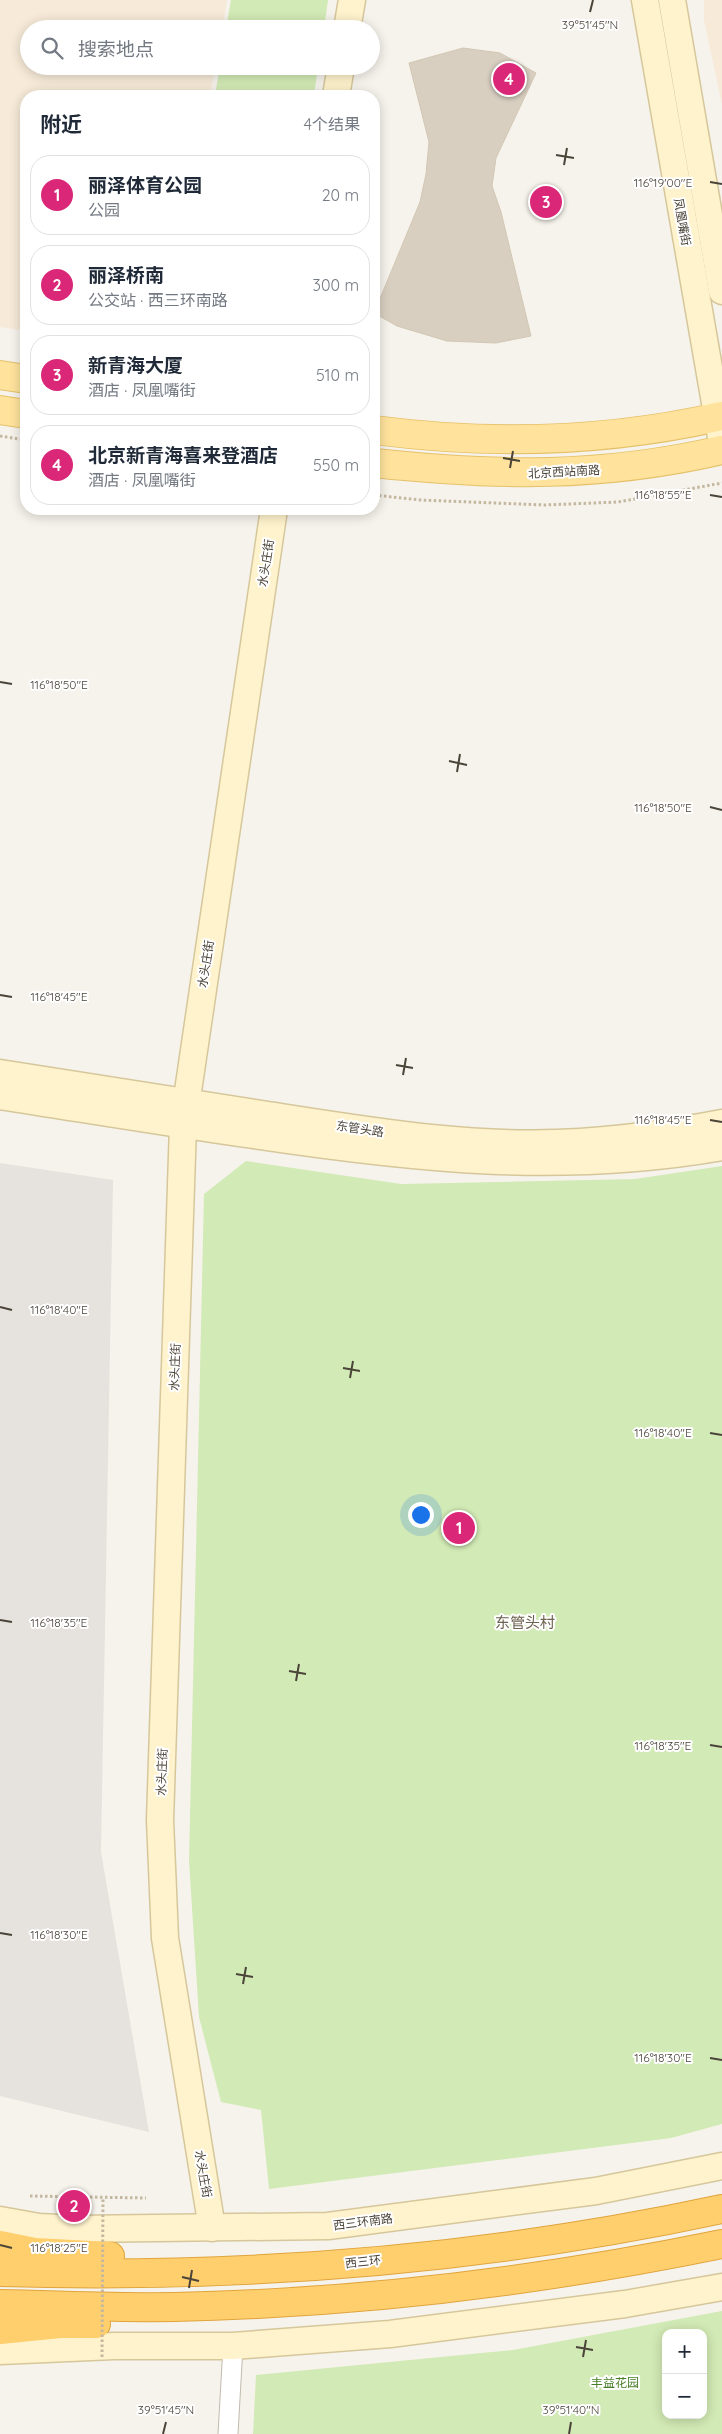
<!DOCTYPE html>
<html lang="zh">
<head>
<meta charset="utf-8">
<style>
  :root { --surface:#fff; --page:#f6f6f7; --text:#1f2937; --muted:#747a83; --line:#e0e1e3; --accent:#db2777 }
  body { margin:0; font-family:Quicksand,"Noto Sans SC",sans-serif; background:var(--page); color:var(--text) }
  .controls { position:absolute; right:15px; bottom:15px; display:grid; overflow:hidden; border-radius:10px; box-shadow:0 2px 12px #0003 }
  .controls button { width:45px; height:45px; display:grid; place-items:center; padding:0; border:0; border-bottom:1px solid var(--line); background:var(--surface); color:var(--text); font:25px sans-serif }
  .you { position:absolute; left:420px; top:1514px; width:18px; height:18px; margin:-12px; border:4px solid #fff; border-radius:50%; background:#1a73e8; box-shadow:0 0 0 8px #1a73e833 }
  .badge { display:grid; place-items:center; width:32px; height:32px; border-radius:50%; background:var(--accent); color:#fff; font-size:16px; font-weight:700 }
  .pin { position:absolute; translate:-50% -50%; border:2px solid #fff; box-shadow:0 1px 5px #0006 }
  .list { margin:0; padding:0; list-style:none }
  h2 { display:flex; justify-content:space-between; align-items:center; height:65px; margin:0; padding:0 20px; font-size:21px }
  h2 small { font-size:16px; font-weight:400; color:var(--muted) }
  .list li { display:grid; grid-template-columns:32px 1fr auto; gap:15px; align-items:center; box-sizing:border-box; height:80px; margin:0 10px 10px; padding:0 10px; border:1px solid var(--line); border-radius:20px }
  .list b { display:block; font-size:19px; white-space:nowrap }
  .list p { margin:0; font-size:16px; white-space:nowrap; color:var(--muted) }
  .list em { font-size:16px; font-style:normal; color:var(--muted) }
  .icon { flex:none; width:28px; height:28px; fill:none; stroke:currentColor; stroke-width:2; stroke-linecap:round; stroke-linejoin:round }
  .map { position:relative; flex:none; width:722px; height:2434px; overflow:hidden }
  .search { position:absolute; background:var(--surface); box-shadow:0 2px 12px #0003; left:20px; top:20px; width:360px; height:55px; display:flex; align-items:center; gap:12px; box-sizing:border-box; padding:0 18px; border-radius:28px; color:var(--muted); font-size:19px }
  .panel { position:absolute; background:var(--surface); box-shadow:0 2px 12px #0003; left:20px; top:90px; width:360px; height:425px; border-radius:20px }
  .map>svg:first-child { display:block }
  .commercial { fill:#f7ead8 }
  .industrial { fill:#e6e2dd }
  .green { fill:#d2eab5; fill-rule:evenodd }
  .building { fill:#d8cfc1; stroke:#d3c7b4 }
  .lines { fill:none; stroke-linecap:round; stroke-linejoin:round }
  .street-casing { stroke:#c2bbae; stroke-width:21 }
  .secondary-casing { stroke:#d6c79b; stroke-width:29 }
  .primary-casing { stroke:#e6c16a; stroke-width:30 }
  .highway-casing { stroke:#e0a43c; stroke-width:30 }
  .path { stroke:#c4b79f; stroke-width:3; stroke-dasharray:2.5 2.5; stroke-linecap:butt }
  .street { stroke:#fff; stroke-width:19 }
  .secondary { stroke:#fff3cd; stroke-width:26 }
  .primary { stroke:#ffe39c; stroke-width:28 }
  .highway { stroke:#ffcf6e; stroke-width:28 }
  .path-bridge { stroke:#c4b79f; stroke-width:3; stroke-dasharray:2.5 2.5; stroke-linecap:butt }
  .ticks { fill:none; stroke:#4b4439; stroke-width:2 }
  .labels { text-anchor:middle; stroke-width:4; stroke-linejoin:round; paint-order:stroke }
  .street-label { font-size:12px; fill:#4b4439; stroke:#fff }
  .park-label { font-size:12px; fill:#4a7f2a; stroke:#fff }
  .quarter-label { font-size:15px; fill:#6e6250; stroke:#fff }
  .ticks-label { font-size:12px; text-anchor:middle; fill:#4b4439; stroke:#fff; stroke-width:4; stroke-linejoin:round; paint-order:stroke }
</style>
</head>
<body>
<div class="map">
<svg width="722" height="2434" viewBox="0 0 722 2434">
  <rect width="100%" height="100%" fill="#f6f3ec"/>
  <g class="commercial">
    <path d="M0,0H227L222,29H29V66H215L210,96H26V331L0,327Z"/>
    <path d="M704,0H722V105L704,20Z"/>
  </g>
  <path class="industrial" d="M0,1163L113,1180L101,1852L149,2132L0,2096Z"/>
  <g class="green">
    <path d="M231,0H328L324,29H226Z"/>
    <path d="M220,66H318L314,96H215Z"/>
    <path d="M246,1161L401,1184L635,1179L722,1166V2124L671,2138L269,2189L261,2110L221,2102L199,2017L189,1861L204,1194Z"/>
    <path d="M722,2311V2434H253L256,2375L513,2350ZM666,2333H703V2415H666Z"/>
  </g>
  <path class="building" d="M463,48L500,53L536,73L496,158L492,186L501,212L531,336L496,343L447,341L397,326L374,313L420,202L426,174L429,142L409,63Z"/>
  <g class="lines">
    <defs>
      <path id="street" d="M228,2434L233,2346"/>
      <g id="secondary">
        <path d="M645,0L722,443"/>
        <path d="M672,0L722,291"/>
        <path d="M347,29L352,0"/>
        <path d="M336,96L341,66"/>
        <path d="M0,1073C90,1087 179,1101 268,1115C371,1131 475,1149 580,1142C627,1139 675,1132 722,1123"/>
        <path d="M0,1096C84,1109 169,1123 253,1135C414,1159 560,1175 722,1147"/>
        <path d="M0,2220L39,2227L76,2229L328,2226L596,2191L722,2166"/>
        <path d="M212,2228L165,1938L160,1820L183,1125L274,509"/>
        <path d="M0,2351L114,2346H233L390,2334L625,2304L722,2287"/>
      </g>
      <g id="primary">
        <path d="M0,375L26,379"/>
        <path d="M0,410L26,414"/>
        <path d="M374,430C489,445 609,442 722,416"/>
        <path d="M374,463C497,476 601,478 722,450"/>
      </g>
      <g id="highway">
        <path d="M0,2245L35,2252L110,2256"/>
        <path d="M0,2272C242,2279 485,2260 722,2209"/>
        <path d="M0,2304C58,2305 116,2308 174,2307C358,2303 542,2281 722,2244"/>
        <path d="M0,2330L60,2324H96"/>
      </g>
    </defs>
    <use href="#street" class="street-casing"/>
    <use href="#secondary" class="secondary-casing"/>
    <use href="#primary" class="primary-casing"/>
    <use href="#highway" class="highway-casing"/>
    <g class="path">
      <path d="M0,436L26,440"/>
      <path d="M374,495L420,500L545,505L618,502L722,483"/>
      <path d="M30,2196L146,2198"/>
    </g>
    <use href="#street" class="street"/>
    <use href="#secondary" class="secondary"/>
    <use href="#primary" class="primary"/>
    <use href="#highway" class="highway"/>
    <path class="path-bridge" d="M102,2357L103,2197"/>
  </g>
  <path class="ticks" d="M590,12L593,0M556,155L574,158M564,165L567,148M710,182L722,184M503,458L520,461M510,468L513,451M710,495L722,497M0,682L12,684M449,761L467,765M457,772L460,754M710,807L722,810M0,995L12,997M396,1065L413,1068M403,1075L406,1058M710,1120L722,1122M0,1307L12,1310M343,1368L360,1371M350,1378L353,1361M710,1433L722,1435M0,1620L12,1622M289,1671L306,1674M296,1681L299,1664M710,1745L722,1747M0,1933L12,1935M236,1974L253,1977M243,1984L246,1967M710,2058L722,2060M0,2245L12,2248M182,2277L199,2281M189,2288L192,2270M576,2347L593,2350M583,2357L586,2340M163,2434L166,2422M569,2434L571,2422"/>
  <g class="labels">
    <g class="street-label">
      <text transform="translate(682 222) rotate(80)" y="4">凤凰嘴街</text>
      <text transform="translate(564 472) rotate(-3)" y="4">北京西站南路</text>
      <text transform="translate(266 563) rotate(-81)" y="4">水头庄街</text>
      <text transform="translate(206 964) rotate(-81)" y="4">水头庄街</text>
      <text transform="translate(360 1129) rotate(8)" y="4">东管头路</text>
      <text transform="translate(175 1367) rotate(-88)" y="4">水头庄街</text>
      <text transform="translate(162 1772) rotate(-88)" y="4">水头庄街</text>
      <text transform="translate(203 2174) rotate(80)" y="4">水头庄街</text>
      <text transform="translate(363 2222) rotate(-7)" y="4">西三环南路</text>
      <text transform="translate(363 2262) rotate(-6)" y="4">西三环</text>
    </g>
    <g class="park-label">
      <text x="615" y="2387">丰益花园</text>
    </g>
    <g class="quarter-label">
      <text x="525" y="1628">东管头村</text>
    </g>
  </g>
  <g class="ticks-label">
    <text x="590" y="29">39°51'45"N</text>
    <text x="663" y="187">116°19'00"E</text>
    <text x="663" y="499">116°18'55"E</text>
    <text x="59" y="689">116°18'50"E</text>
    <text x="663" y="812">116°18'50"E</text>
    <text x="59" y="1001">116°18'45"E</text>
    <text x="663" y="1124">116°18'45"E</text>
    <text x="59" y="1314">116°18'40"E</text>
    <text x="663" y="1437">116°18'40"E</text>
    <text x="59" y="1627">116°18'35"E</text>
    <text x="663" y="1750">116°18'35"E</text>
    <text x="59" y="1939">116°18'30"E</text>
    <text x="663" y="2062">116°18'30"E</text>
    <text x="59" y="2252">116°18'25"E</text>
    <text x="166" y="2414">39°51'45"N</text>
    <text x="571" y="2414">39°51'40"N</text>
  </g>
</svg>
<div class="controls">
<button>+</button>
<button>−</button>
</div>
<div class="you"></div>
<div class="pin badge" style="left:459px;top:1528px">1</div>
<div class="pin badge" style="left:74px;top:2206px">2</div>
<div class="pin badge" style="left:546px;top:202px">3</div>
<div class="pin badge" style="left:509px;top:79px">4</div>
<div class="search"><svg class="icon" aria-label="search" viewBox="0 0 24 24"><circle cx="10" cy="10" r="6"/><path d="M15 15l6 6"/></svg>搜索地点</div>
<section class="panel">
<h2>附近<small>4个结果</small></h2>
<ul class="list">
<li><span class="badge">1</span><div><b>丽泽体育公园</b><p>公园</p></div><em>20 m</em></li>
<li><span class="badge">2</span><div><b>丽泽桥南</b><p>公交站 · 西三环南路</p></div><em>300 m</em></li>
<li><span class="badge">3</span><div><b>新青海大厦</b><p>酒店 · 凤凰嘴街</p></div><em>510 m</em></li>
<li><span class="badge">4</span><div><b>北京新青海喜来登酒店</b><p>酒店 · 凤凰嘴街</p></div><em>550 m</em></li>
</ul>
</section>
</div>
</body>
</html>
